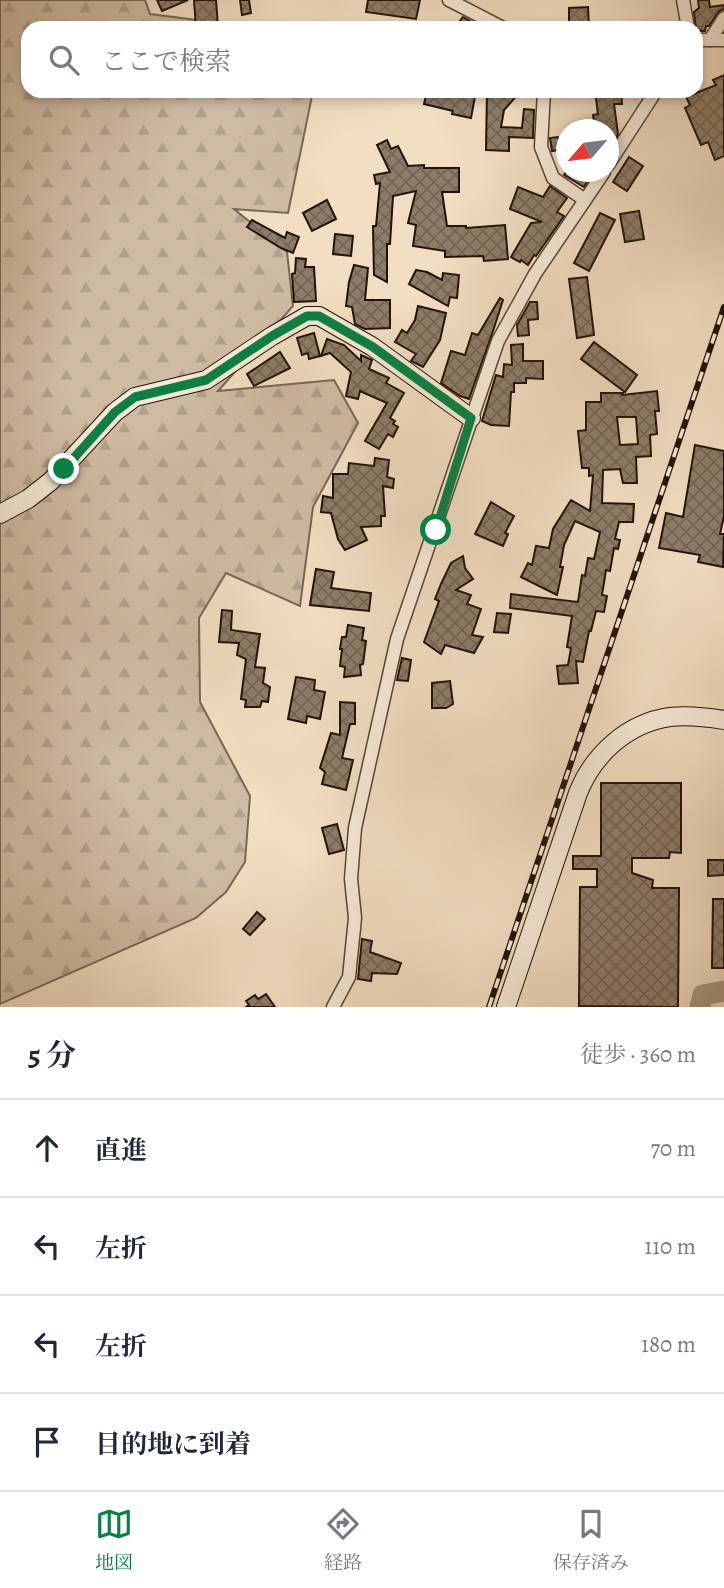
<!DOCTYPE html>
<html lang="ja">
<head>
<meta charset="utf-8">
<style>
  :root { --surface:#fff; --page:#f2f2f3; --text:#1f2937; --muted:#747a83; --line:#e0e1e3; --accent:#0b8043 }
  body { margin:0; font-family:Alegreya,"Noto Serif JP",serif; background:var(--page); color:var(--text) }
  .compass { position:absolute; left:556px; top:119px; width:63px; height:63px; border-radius:50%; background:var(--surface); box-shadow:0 4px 10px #0003; rotate:242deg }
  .stop { position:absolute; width:21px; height:21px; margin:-16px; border:5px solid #0b8043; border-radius:50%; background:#fff }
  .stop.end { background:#0b8043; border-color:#fff; box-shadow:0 2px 7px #0008 }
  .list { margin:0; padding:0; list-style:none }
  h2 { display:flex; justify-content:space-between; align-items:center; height:91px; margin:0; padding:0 28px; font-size:30px }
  h2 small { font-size:23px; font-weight:400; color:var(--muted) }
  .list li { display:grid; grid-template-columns:46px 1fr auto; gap:21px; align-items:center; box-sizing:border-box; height:98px; padding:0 28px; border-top:2px solid var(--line) }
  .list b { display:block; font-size:26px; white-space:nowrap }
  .list em { font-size:23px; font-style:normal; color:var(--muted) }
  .icon { flex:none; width:38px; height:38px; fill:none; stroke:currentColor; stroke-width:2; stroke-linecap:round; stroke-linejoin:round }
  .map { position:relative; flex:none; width:724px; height:1007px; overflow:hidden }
  .search { position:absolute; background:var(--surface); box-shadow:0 4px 10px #0003; left:21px; right:21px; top:21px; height:77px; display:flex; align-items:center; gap:18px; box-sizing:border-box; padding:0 24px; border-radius:21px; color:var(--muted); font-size:26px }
  .sheet { height:483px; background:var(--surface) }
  nav { display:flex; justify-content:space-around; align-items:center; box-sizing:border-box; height:98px; border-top:2px solid var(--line); background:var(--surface); font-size:19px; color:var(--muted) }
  nav a { display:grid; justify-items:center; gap:4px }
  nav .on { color:var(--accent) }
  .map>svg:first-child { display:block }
  .forest { fill:url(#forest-firs); stroke:#786656; stroke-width:2 }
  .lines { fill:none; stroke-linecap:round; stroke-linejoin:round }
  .river { stroke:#ab9983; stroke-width:21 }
  .building { fill:url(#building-cross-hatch); stroke:#221208; stroke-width:2; fill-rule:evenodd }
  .street-casing { stroke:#564537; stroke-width:15 }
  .secondary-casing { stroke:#221208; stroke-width:20 }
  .street { stroke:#f7ead8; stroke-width:12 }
  .secondary { stroke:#f7ead8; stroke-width:18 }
  .rail-casing { stroke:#221208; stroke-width:6 }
  .rail { stroke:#f7ead8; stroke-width:3.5; stroke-dasharray:10; stroke-linecap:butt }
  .route { stroke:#0b8043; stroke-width:9 }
</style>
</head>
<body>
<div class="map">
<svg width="724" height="1007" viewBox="0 0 724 1007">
  <defs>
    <pattern id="forest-firs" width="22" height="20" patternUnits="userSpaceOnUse" patternTransform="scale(1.75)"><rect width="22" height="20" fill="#cfbba3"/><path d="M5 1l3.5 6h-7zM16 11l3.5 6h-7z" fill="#b1a08b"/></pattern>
    <pattern id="building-cross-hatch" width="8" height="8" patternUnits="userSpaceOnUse" patternTransform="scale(1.75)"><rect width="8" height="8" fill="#8e7c69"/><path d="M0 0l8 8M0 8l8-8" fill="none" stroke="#746454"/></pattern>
  </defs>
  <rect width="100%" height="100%" fill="#f2dec3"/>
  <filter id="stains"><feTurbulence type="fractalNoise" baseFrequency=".00286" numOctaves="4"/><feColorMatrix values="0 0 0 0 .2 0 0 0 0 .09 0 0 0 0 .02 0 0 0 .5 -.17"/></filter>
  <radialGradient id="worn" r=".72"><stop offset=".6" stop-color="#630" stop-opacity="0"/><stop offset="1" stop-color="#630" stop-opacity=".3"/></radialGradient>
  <path class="forest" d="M0,0H145L150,14L260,28H28V91H313L288,213L234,209L287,252L293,306L218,391L334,380L358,423L313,507L300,606L226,573L199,618L200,702L250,796L245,862L226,892L196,918L0,1004Z"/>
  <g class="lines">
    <path class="river" d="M700,1007L703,995L724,991"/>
  </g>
  <g class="building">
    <path d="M157,0H188L162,11Z"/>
    <path d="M194,0H216L218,27L196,28Z"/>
    <path d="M240,0H249L251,13L242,15Z"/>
    <path d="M368,0H420L416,19L366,12Z"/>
    <path d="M698,0H709L710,7L724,5V9L719,11L709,26H706L705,31H696L694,12L699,8Z"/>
    <path d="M588,7L589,27H569V8Z"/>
    <path d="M463,17L470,21L478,28H454Z"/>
    <path d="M724,75V156L715,160L708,142L701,145L685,108L690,105L686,97L716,85L713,80Z"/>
    <path d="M427,91H476L471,118L452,114L453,111L424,104Z"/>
    <path d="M487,91H521L504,110L501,127L522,128L524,109L534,110L533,138L509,137V151L486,150Z"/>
    <path d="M595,91H621L622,104H614L618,134L615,139L608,140V130H595L593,115L598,114Z"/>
    <path d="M558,137L559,141L565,140L566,149L552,151L550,138Z"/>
    <path d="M387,140L391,149L398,146L408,166L424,165V168H459V192H442L447,226H466V228L505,225L508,259L484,261L483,256L445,257V251L413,246L416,225L408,223L416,191L393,196L390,244H387V282L374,275L373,226H376L380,183L376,184L374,175L390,172L377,145Z"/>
    <path d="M629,157L643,166L627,191L613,182Z"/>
    <path d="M566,172H584L591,176L584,187L564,175Z"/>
    <path d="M550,186L567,198L557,212L564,216L536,256L534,255L528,265L521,260L520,262L511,257L531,223L542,222L510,209L518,187L543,197Z"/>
    <path d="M327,200L336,219L312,231L303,213Z"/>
    <path d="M639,211L644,239L625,242L620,214Z"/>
    <path d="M600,213L615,220L589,271L574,263Z"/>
    <path d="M252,220L285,238L287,232L299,237L293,253L281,248L247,227Z"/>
    <path d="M335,234L353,236L351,256L333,254Z"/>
    <path d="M296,258L306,259L305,267H314L316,301L294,302L292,274L295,273Z"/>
    <path d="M354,265L368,268L365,300H390V328L365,329L355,324L352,307L346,306L349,282Z"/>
    <path d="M416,270L427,272L442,280L443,273L459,275L457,298L450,297L448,306L409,284Z"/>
    <path d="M587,277L594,335L577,338L569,279Z"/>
    <path d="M500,298L503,300L493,331L469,399L460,396L441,383L451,351L465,355L472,333L478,335Z"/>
    <path d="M530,302H537L538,319L528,320L529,335L518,336L517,325Z"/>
    <path d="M418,306L446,313L440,340L423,367L411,361L416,354L395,342L402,330L407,333L415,320Z"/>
    <path d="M314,333L320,356L309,359L308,353L302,355L297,338Z"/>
    <path d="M327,339L344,345L361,361V355L370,359L372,360L369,369L389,378L386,383L404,393L390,418L395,421L393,424L398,427L393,437L388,434L379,449L365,441L387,403L360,391L358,399L346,396L351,372L330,353L321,356Z"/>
    <path d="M594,342L637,375L625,392L581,359Z"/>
    <path d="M523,344V361H543V379L526,378V383H514V392H511L509,426L491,425L482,421L496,375L503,377L504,364L512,365L511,345Z"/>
    <path d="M280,352L290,368L254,386L247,374Z"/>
    <path d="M657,391L659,411H655L657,434L650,435L651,456L636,457L637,483H623L620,469L603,470L602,503L634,504L633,522H619L615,539L620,540L618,549L614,548L610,571L606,570L602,595L607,596L604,612L596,611L591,631H589L583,662L576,661L578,683L559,684L557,666L568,665L571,648L567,647L572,616L510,608L511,594L578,602L582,575L585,576L588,558L594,559L600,532L575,521L564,545L560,567H563L557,595L521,577L528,563L532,565L536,546L549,548L553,529L571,500L590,511L593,475L589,476V468H582L578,431L586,430V402H601V393H623L622,395ZM617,417H636L638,444L620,445Z"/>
    <path d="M695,445L724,451V516L720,534H724L723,567L698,562L700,555L659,548L666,513L683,517Z"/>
    <path d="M375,458L389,460L387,477L394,479L393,488L383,486L385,516H381V526L361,527L367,540L345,550L338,539L331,513L321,512L323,496L333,498V474H348L349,463L374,466Z"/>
    <path d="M491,502L514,516L505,533L508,534L503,546L475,534Z"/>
    <path d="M463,556L465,568L473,579L456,590L471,595L467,604L481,609L472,635L483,637L474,653L445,645L441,654L424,642L439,601L435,599L441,584L451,563Z"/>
    <path d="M316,569L334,572L331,588L371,593L369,611L310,605Z"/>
    <path d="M222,610L232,611L231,630L260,634L255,667L265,668L263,683L270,687L268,702L262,701L260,707H245L246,700L241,699L246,659L237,655L239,643L219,642Z"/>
    <path d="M497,613L511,614L508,633L494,632Z"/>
    <path d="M348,625L364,628L362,640L366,641L363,664L360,665L361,675L344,677L345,667L340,666L342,649H340L342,637H346Z"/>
    <path d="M402,658L411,660L408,681L397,680Z"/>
    <path d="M296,677L315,680L314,690L325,692L320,719L307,716L306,723L288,719Z"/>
    <path d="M450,681L453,704L446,708H432V683Z"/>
    <path d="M340,702L355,703V724H350L342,758L353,760L346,790L322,784L325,772L320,768L331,733L340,735Z"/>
    <path d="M601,783H681V853L670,852L669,858H632V873L653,880L652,888H679L678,1007L579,1006L580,887H597V869H573V856H601Z"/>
    <path d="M337,824L344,850L329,854L322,828Z"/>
    <path d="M708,860H724V875L708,876Z"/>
    <path d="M713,899H724V968H712Z"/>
    <path d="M257,912L265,919L250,935L243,929Z"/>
    <path d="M362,939L372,941L370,952L401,963L397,974L372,973L371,981L358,979Z"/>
    <path d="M266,994L275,1007H246L249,1005L246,1001L255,995L258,999Z"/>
  </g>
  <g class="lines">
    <defs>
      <g id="street">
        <path d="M449,0L503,28"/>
        <path d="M683,0L688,28"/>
        <path d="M696,40H724"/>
        <path d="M710,40L724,18"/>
        <path d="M544,91L541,147L553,178L585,200"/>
        <path d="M608,165L656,91"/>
        <path d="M333,1007L349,977L355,918L351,879L355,828L397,639L498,341L535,274L604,172"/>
      </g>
      <g id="secondary">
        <path d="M0,514L28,499L51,481L115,412L135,397L206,380L272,336L307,316H319L373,347L471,418"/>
        <path d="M506,1007L578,793C593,755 627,723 670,717C687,715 706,717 724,720"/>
      </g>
    </defs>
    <use href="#street" class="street-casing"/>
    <use href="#secondary" class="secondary-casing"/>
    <use href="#street" class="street"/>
    <use href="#secondary" class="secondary"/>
    <defs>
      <path id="rail" d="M489,1007L724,307"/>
    </defs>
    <use href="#rail" class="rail-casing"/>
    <use href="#rail" class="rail"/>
  </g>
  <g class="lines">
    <path class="route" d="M64,469L115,412L135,397L206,380L272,336L307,316H319L373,347L471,418L436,530"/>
  </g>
  <rect width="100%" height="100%" filter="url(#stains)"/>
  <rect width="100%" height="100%" fill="url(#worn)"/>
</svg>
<svg class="compass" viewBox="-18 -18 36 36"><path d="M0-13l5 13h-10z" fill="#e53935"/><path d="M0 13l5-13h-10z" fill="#747a83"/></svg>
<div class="stop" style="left:436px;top:530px"></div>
<div class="stop end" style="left:64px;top:469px"></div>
<div class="search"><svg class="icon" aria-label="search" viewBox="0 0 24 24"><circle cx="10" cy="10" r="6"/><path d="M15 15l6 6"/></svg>ここで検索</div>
</div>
<section class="sheet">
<h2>5 分<small>徒歩 · 360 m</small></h2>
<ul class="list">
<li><svg class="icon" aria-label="ahead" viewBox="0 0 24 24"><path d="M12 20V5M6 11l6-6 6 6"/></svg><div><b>直進</b></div><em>70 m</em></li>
<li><svg class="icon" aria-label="left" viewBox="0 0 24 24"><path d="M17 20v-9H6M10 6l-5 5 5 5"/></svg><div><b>左折</b></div><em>110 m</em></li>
<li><svg class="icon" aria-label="left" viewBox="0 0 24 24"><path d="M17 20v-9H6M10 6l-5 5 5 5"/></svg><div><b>左折</b></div><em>180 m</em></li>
<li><svg class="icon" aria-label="arrive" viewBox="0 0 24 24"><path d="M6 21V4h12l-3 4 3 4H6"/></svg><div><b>目的地に到着</b></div></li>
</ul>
</section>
<nav>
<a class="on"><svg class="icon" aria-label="map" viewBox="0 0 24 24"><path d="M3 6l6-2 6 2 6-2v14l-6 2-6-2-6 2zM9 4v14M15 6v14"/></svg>地図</a>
<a><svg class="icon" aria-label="directions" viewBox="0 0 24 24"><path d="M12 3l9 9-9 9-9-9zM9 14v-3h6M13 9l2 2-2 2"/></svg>経路</a>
<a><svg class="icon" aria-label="saved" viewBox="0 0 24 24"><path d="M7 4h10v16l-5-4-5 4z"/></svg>保存済み</a>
</nav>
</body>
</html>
